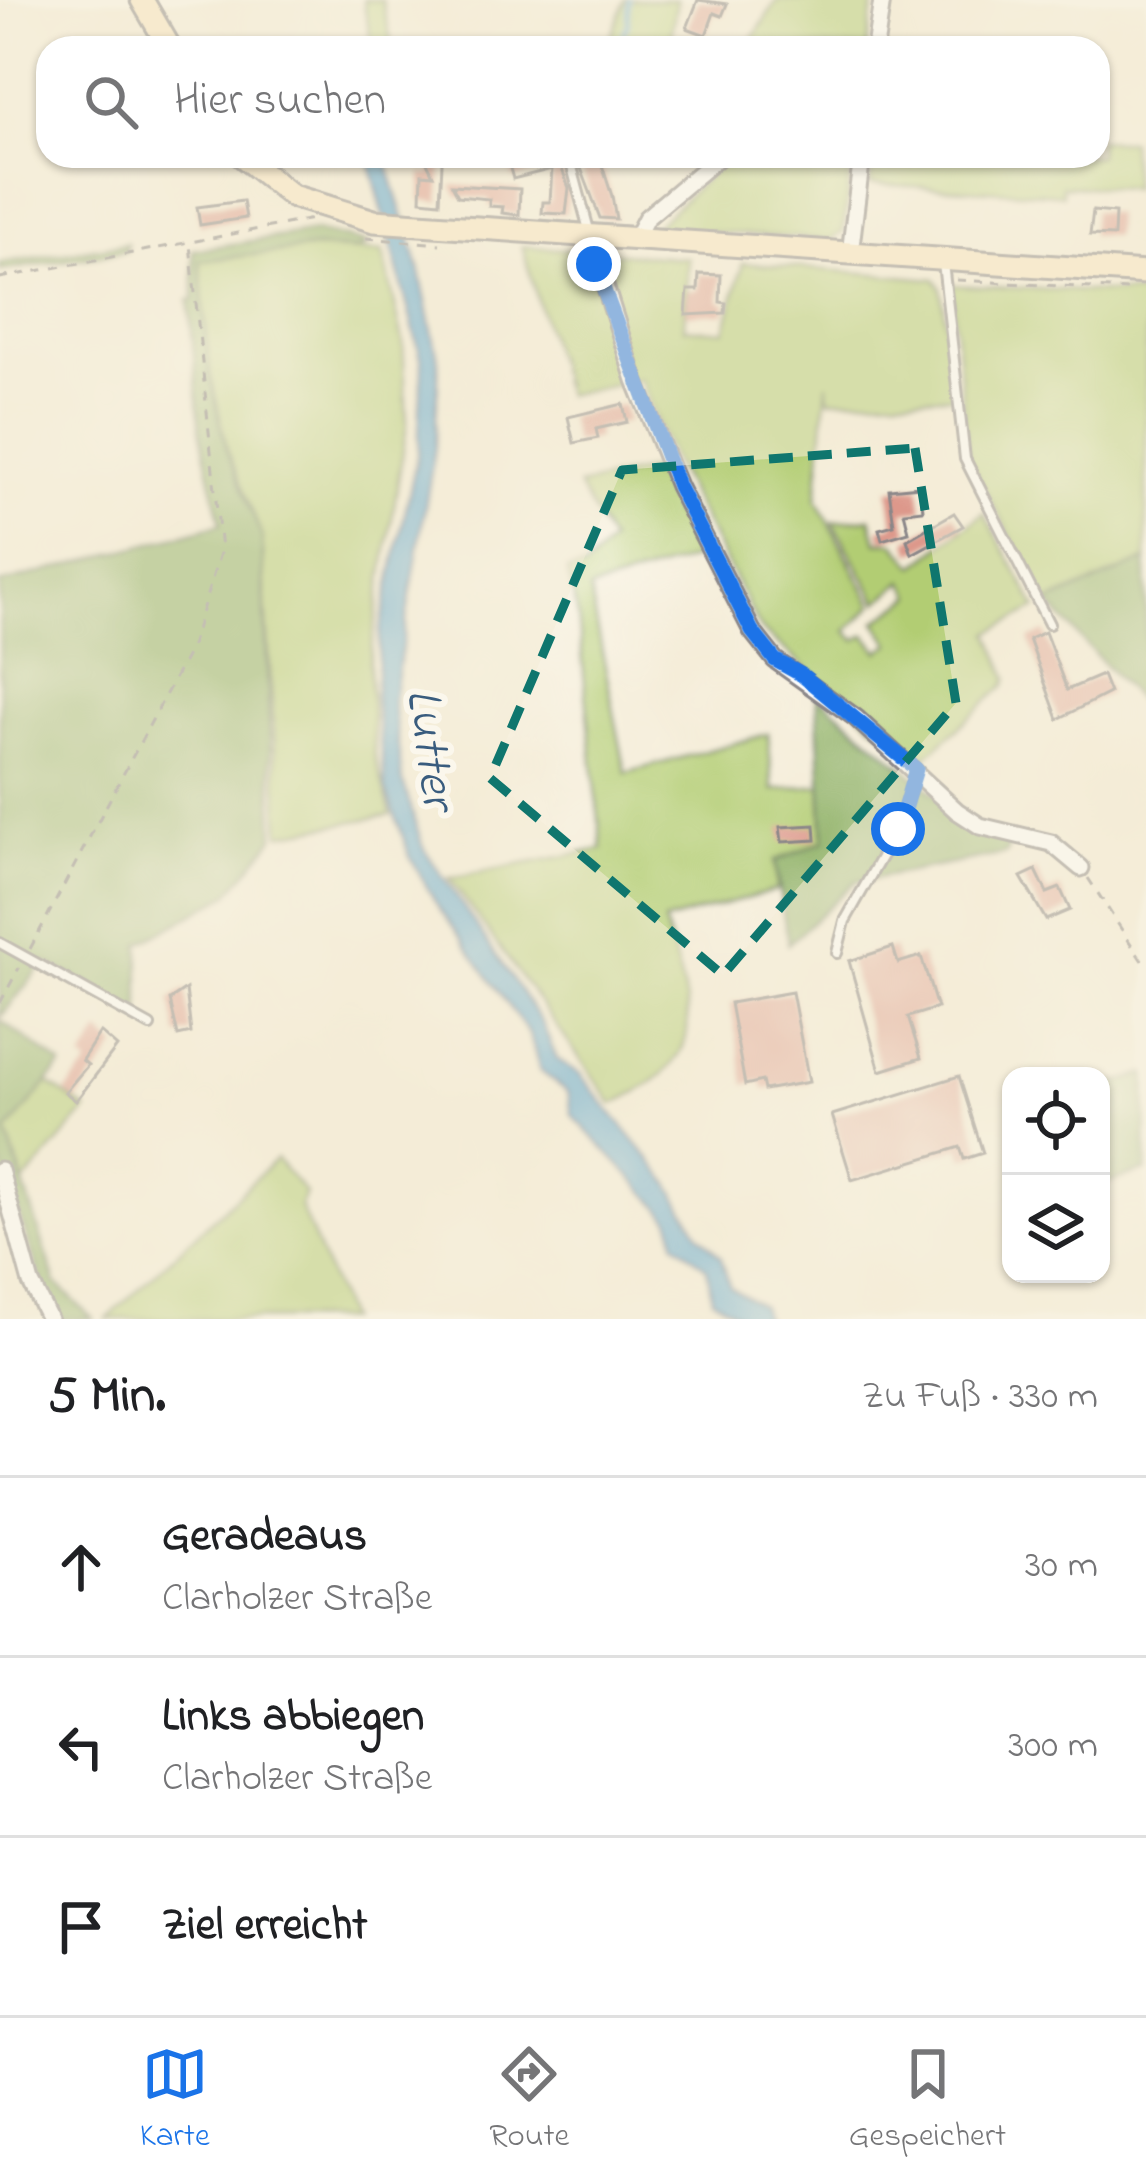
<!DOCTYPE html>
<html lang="de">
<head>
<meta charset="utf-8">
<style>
  :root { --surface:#fff; --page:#f2f2f2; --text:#202124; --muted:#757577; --line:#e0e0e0; --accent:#1a73e8 }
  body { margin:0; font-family:"Indie Flower",sans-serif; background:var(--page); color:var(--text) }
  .controls { position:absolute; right:36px; bottom:36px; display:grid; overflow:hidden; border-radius:24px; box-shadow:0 3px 9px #0004 }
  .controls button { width:108px; height:108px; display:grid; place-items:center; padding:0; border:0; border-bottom:3px solid var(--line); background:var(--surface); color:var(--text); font:60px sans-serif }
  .stop { position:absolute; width:36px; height:36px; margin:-27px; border:9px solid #1a73e8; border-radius:50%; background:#fff }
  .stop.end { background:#1a73e8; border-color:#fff; box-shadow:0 3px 12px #0008 }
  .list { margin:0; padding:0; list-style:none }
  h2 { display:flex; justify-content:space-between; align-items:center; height:156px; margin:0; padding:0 48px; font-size:51px }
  h2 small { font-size:39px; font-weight:400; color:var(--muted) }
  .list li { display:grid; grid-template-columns:78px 1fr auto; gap:36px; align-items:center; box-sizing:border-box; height:180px; padding:0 48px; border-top:3px solid var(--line) }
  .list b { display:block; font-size:45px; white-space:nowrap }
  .list p { margin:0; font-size:39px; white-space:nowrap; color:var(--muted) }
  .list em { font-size:39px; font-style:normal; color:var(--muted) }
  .icon { flex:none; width:66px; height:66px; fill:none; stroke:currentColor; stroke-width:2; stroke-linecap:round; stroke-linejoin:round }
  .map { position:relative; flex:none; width:1146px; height:1319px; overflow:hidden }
  .search { position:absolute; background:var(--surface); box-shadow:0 3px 9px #0004; left:36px; right:36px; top:36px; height:132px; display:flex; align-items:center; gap:30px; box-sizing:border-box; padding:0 42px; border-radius:36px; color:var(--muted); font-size:45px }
  .sheet { height:696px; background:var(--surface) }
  nav { display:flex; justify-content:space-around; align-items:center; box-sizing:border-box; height:168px; border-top:3px solid var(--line); background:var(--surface); font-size:33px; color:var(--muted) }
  nav a { display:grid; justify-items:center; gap:6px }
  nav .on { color:var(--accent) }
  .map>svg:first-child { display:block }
  .green { fill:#b2cd73; stroke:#6a7857; stroke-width:3 }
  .forest { fill:#8db065; stroke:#586950; stroke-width:3 }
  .water { fill:#56a2cf; stroke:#3c6285; stroke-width:3 }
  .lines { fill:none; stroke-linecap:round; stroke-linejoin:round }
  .stream { stroke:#56a2cf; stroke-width:4.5 }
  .building { fill:#dd988b }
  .lane-casing { stroke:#8b8789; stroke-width:14 }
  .street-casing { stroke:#8b8789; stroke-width:21 }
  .secondary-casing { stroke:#8b8789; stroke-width:27 }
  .path { stroke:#8b8789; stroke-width:3; stroke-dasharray:9 9; stroke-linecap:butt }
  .lane { stroke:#fff; stroke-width:8 }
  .street { stroke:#fff; stroke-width:15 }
  .secondary { stroke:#fae7c3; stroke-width:21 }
  .route { stroke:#1a73e8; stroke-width:15 }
  .marked { fill:none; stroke:#0f766e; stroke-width:9; stroke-dasharray:24 15; stroke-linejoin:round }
  .labels { text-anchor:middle; stroke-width:12; stroke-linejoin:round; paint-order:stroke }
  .water-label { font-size:51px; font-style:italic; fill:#395c7e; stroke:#fbf7ec }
</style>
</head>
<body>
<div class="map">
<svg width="1146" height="1319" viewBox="0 0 1146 1319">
  <rect width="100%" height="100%" fill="#fbf7ec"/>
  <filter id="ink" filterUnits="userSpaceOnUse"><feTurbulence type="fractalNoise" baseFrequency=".00833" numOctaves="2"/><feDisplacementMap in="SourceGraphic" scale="24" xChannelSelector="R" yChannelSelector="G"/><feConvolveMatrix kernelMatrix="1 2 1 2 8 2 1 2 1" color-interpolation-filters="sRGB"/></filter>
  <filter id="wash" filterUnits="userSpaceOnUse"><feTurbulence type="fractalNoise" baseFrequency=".004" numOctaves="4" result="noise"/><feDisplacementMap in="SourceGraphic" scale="48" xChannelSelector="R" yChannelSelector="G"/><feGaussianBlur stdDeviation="2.7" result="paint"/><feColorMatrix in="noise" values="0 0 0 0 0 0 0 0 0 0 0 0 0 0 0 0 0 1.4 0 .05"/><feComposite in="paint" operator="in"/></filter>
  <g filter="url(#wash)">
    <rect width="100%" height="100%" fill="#f4ecd7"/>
    <g class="green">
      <path d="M363,0H382L393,48H373Z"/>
      <path d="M625,0H677L669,48H607Z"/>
      <path d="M777,0H874L867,48H747Z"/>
      <path d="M1098,140L1130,141L1133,188L1062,186V194L870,184L873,156H1098Z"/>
      <path d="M730,156L852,160L843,232L831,240L653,228Z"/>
      <path d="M522,246L688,258L684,328L725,331L743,263L935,279L941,288L954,396L829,399L827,383L817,500L873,605L847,631L856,640L866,635L879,651L891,644L876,622L913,596L904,581L878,602L833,522L871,518L877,542H894L915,566L984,513L1037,608L990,633L1008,678L1005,685L919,763L761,630L673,462L640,379L565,395Z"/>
      <path d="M315,248L383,252L403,341L407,425L369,663L375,757L391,815L280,834L262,537L227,450L210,374L199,260Z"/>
      <path d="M951,285L1146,294V560L1047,603L968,459Z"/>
      <path d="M664,466L708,554L590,590L626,773L768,734L773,790L823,785L824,842L776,861L777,890L664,922C690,1013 717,1057 613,1104L449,878L602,849L578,616L567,571L585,568L610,542L578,486Z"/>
      <path d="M47,1082L87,1110L24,1183L7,1132Z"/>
      <path d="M276,1159L305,1193L300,1206L347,1319H107Z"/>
    </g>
    <g class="forest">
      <path d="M315,231L367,243L359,250L315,248L200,261L210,374L227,450L262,537L274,838L229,894L140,944V1014L45,962L0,1018V584L221,524L200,430L189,300H194L193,250Z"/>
      <path d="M127,243L126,251L0,271V263Z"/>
      <path d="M1146,560V710L1048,603Z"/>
      <path d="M817,694L979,831L1009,843L1006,854L855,882L788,944L775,861L824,841Z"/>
      <path d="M0,1020L62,1065L7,1132L56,1283L93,1319H54L0,1159Z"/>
      <path d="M1146,1074V1171L1104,1184L1101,1086Z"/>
    </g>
    <path class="water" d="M368,156H385L419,267L439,363L435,448L393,700L402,778L423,847L542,1023L557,1059L579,1073L669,1182L699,1234L721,1257L730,1286L761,1306L765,1319H746L712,1298L707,1268L675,1242L671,1219L572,1115L568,1092L540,1071L530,1036L437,905L410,857L386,790L375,698L380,631L418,451L422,362Z"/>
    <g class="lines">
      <path class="stream" d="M616,48L628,24L629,0"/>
    </g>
    <g id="blocks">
      <g class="building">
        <path d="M698,0L727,4L722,16L714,13L706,35L687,28Z"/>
        <path d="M424,156H438L442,163L440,202L421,200L422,174L433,175Z"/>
        <path d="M557,156L569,188L566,214L542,213L543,202H550L552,169L513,179L507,158Z"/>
        <path d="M599,156L612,196L616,219L600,218L579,163Z"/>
        <path d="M452,185L520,189L519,215L502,213L503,207L489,206V199L458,196Z"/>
        <path d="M243,201L246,218L200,225L197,207Z"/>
        <path d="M1093,211L1115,213L1114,236L1090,235Z"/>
        <path d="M699,274L721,275L720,302L726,303L725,313L686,315L688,290H698Z"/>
        <path d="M623,404L627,422L596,429L598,438L574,443L568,417Z"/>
        <path d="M920,486L923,510L904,512L909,532L882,540L879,529L894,525L889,489Z"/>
        <path d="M954,513L963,526L912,554L907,540Z"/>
        <path d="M1045,632L1067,690L1102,675L1109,693L1058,719L1029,639Z"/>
        <path d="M815,825L816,840L782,842L780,827Z"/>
        <path d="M1036,870L1047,893L1060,888L1070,910L1046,920L1021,877Z"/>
        <path d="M893,947L898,963L921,956L937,1008L908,1017L921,1058L880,1071L849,961Z"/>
        <path d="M186,989L191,1033L178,1036L170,1000Z"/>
        <path d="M792,992L809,1082L764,1090L762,1081L745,1085L730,1003Z"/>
        <path d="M100,1032L117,1047L76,1101L65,1092L88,1065L82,1060Z"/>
        <path d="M959,1076L983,1153L964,1159L960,1147L852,1180L832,1115Z"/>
      </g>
    </g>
  </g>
  <g filter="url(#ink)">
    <use href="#blocks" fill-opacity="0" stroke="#8b8789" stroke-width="3"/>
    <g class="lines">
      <defs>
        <g id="lane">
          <path d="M569,156L589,230"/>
          <path d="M943,263L965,459L1049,624"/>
          <path d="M0,943L150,1026"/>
          <path d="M837,953L845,921L897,829L915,774"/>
        </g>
        <g id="street">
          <path d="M875,48L882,0"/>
          <path d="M589,236L635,380L678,486L752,631L775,660L856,718L957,811L980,826L1051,843L1081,868"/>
          <path d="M635,239L646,218L720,156"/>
          <path d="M850,254L862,156"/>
          <path d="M0,1170L31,1283L49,1319"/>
        </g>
        <g id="secondary">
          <path d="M142,0L170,48"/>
          <path d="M242,156L292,196L374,221L1146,273"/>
        </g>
      </defs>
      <use href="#lane" class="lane-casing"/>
      <use href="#street" class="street-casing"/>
      <use href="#secondary" class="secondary-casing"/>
      <g class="path">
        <path d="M366,238L440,244"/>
        <path d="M0,278L312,219"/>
        <path d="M957,280L1127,290"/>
        <path d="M1088,878L1146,967"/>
        <path d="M30,949L190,649L221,550L190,244"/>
        <path d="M0,1003L19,968"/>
      </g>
      <use href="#lane" class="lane"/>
      <use href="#street" class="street"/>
      <use href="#secondary" class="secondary"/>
    </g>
  </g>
  <g class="lines" filter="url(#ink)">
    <path class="route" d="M594,264L678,486L752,631L775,660L802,675L916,769L898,829"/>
  </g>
  <path d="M0 0H1146V1319H0ZM915,448L956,703L723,975L490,778L622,470Z" fill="#f4ecd7" fill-opacity=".55" fill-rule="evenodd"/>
  <path class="marked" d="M915,448L956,703L723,975L490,778L622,470Z"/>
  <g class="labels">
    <g class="water-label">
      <text transform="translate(434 748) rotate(82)" y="18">Lutter</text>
    </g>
  </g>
</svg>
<div class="controls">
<button><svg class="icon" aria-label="locate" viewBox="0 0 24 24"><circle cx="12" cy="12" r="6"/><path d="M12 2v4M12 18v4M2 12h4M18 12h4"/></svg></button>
<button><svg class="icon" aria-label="layers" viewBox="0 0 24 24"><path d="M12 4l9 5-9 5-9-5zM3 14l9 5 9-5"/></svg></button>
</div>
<div class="stop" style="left:898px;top:829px"></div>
<div class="stop end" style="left:594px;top:264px"></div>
<div class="search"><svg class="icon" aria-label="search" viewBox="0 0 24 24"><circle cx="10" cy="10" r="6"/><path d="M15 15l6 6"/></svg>Hier suchen</div>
</div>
<section class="sheet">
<h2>5 Min.<small>Zu Fuß · 330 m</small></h2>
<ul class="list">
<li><svg class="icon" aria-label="ahead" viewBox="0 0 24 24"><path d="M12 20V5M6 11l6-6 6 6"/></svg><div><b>Geradeaus</b><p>Clarholzer Straße</p></div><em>30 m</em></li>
<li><svg class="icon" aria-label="left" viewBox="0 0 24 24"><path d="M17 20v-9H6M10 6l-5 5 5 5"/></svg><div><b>Links abbiegen</b><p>Clarholzer Straße</p></div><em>300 m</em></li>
<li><svg class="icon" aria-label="arrive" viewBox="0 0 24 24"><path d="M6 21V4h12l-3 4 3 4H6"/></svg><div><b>Ziel erreicht</b></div></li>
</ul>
</section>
<nav>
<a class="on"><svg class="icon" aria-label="map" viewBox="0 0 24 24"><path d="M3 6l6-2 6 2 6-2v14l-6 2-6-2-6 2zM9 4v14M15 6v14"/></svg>Karte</a>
<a><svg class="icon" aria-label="directions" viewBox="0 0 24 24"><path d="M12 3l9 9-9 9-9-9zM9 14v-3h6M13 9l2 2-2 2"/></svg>Route</a>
<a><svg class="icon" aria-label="saved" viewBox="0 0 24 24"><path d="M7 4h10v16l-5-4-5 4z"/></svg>Gespeichert</a>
</nav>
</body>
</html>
